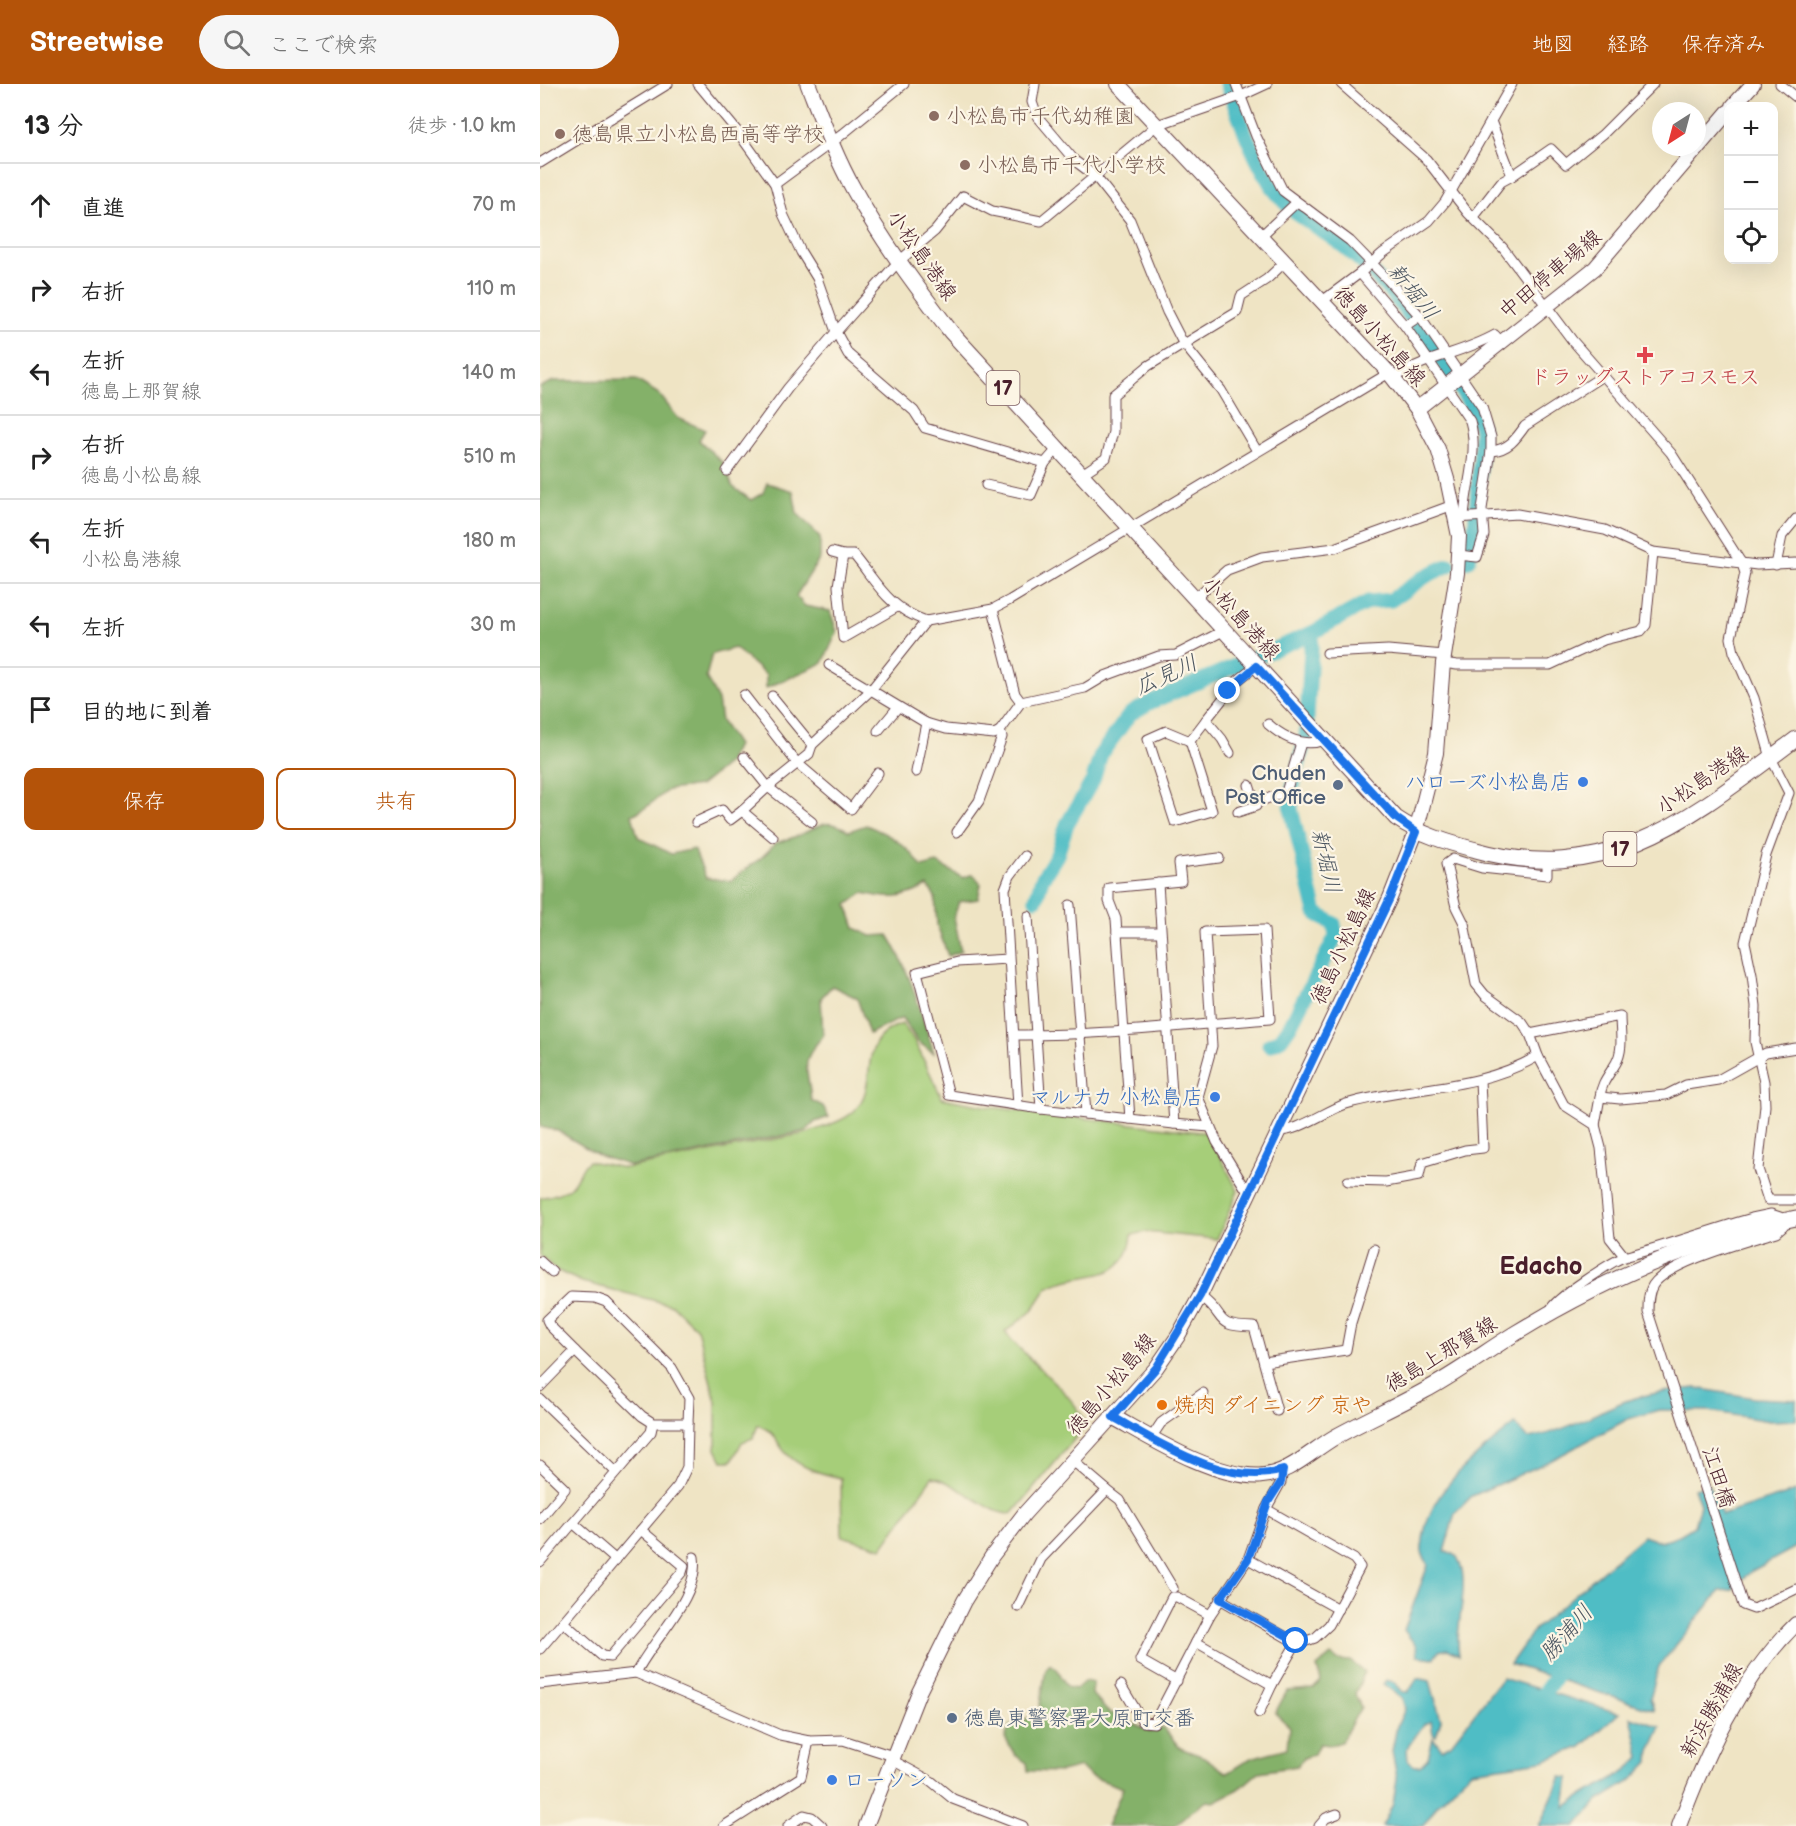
<!DOCTYPE html>
<html lang="ja">
<head>
<meta charset="utf-8">
<style>
  :root { --surface:#fff; --page:#f6f6f6; --text:#222; --muted:#767676; --line:#e0e0e0; --accent:#b45309 }
  body { margin:0; font-family:"Balsamiq Sans","Klee One",sans-serif; background:var(--page); color:var(--text) }
  .controls { position:absolute; right:18px; top:18px; display:grid; overflow:hidden; border-radius:12px; box-shadow:0 6px 24px #0002 }
  .controls button { width:54px; height:54px; display:grid; place-items:center; padding:0; border:0; border-bottom:2px solid var(--line); background:var(--surface); color:var(--text); font:30px sans-serif }
  .compass { position:absolute; left:1112px; top:18px; width:54px; height:54px; border-radius:50%; background:var(--surface); box-shadow:0 6px 24px #0002; rotate:216deg }
  .stop { position:absolute; width:18px; height:18px; margin:-14px; border:4px solid #1a73e8; border-radius:50%; background:#fff }
  .stop.end { background:#1a73e8; border-color:#fff; box-shadow:0 2px 6px #0008 }
  .list { margin:0; padding:0; list-style:none }
  h2 { display:flex; justify-content:space-between; align-items:center; height:78px; margin:0; padding:0 24px; font-size:26px }
  h2 small { font-size:20px; font-weight:400; color:var(--muted) }
  .list li { display:grid; grid-template-columns:39px 1fr auto; gap:18px; align-items:center; box-sizing:border-box; height:84px; padding:0 24px; border-top:2px solid var(--line) }
  .list b { display:block; font-size:22px; white-space:nowrap }
  .list p { margin:0; font-size:20px; white-space:nowrap; color:var(--muted) }
  .list em { font-size:20px; font-style:normal; color:var(--muted) }
  .actions { display:flex; gap:12px; padding:18px 24px }
  .actions a { flex:1; padding:14px 0; border:2px solid var(--accent); border-radius:12px; text-align:center; font-size:21px; color:var(--accent) }
  .actions .main { background:var(--accent); color:#fff }
  .icon { flex:none; width:33px; height:33px; fill:none; stroke:currentColor; stroke-width:2; stroke-linecap:round; stroke-linejoin:round }
  .map { position:relative; flex:none; width:1256px; height:1742px; overflow:hidden }
  header { display:flex; align-items:center; gap:36px; box-sizing:border-box; height:84px; padding:0 30px; background:var(--accent); color:#fff }
  header strong { font-size:28px }
  nav { display:flex; gap:33px; margin-inline-start:auto; font-size:21px }
  .search { width:420px; height:54px; background:var(--page); display:flex; align-items:center; gap:15px; box-sizing:border-box; padding:0 21px; border-radius:33px; color:var(--muted); font-size:22px }
  main { display:flex }
  aside { flex:1; background:var(--surface) }
  .map>svg:first-child { display:block }
  .green { fill:#a6ce79; stroke:#787652; stroke-width:1.5 }
  .forest { fill:#84b169; stroke:#67684a; stroke-width:1.5 }
  .water { fill:#4fbdc5; stroke:#4c6e78; stroke-width:1.5 }
  .lines { fill:none; stroke-linecap:round; stroke-linejoin:round }
  .river { stroke:#4fbdc5; stroke-width:15 }
  .minor-casing { stroke:#633d42; stroke-width:11 }
  .secondary-casing { stroke:#633d42; stroke-width:16 }
  .primary-casing { stroke:#633d42; stroke-width:17 }
  .minor { stroke:#fff; stroke-width:9 }
  .secondary { stroke:#fff; stroke-width:14 }
  .primary { stroke:#fff; stroke-width:15 }
  .route { stroke:#1a73e8; stroke-width:8 }
  .education-dot { fill:#8d6e63; stroke:#fcf5e5; stroke-width:2 }
  .health-dot { fill:#e0444e; stroke:#fcf5e5; stroke-width:2 }
  .shop-dot { fill:#3f7fe0; stroke:#fcf5e5; stroke-width:2 }
  .service-dot { fill:#5c6f8a; stroke:#fcf5e5; stroke-width:2 }
  .food-dot { fill:#e8710a; stroke:#fcf5e5; stroke-width:2 }
  .labels { text-anchor:middle; stroke-width:4.5; stroke-linejoin:round; paint-order:stroke }
  .shield { fill:#fcf5e5; stroke:#7f5f63; stroke-width:1.5 }
  .shield-label { font-size:20px; font-weight:bold; fill:#4a1f2b }
  .education-label { font-size:21px; fill:#785e54; stroke:#fcf5e5; text-anchor:start }
  .street-label { font-size:21px; fill:#4a1f2b; stroke:#fcf5e5 }
  .health-label { font-size:21px; fill:#be3a42; stroke:#fcf5e5 }
  .service-label { font-size:21px; fill:#4e5e75; stroke:#fcf5e5; text-anchor:end }
  .shop-label { font-size:21px; fill:#366cbe; stroke:#fcf5e5; text-anchor:end }
  .food-label { font-size:21px; fill:#c56008; stroke:#fcf5e5; text-anchor:start }
  .water-label { font-size:22px; font-style:italic; fill:#4c5661; stroke:#fcf5e5 }
  .quarter-label { font-size:24px; font-weight:bold; fill:#4a1f2b; stroke:#fcf5e5 }
</style>
</head>
<body>
<header>
<strong>Streetwise</strong>
<div class="search"><svg class="icon" aria-label="search" viewBox="0 0 24 24"><circle cx="10" cy="10" r="6"/><path d="M15 15l6 6"/></svg>ここで検索</div>
<nav><a>地図</a><a>経路</a><a>保存済み</a></nav>
</header>
<main>
<aside>
<h2>13 分<small>徒歩 · 1.0 km</small></h2>
<ul class="list">
<li><svg class="icon" aria-label="ahead" viewBox="0 0 24 24"><path d="M12 20V5M6 11l6-6 6 6"/></svg><div><b>直進</b></div><em>70 m</em></li>
<li><svg class="icon" aria-label="right" viewBox="0 0 24 24"><path d="M7 20v-9h11M14 6l5 5-5 5"/></svg><div><b>右折</b></div><em>110 m</em></li>
<li><svg class="icon" aria-label="left" viewBox="0 0 24 24"><path d="M17 20v-9H6M10 6l-5 5 5 5"/></svg><div><b>左折</b><p>徳島上那賀線</p></div><em>140 m</em></li>
<li><svg class="icon" aria-label="right" viewBox="0 0 24 24"><path d="M7 20v-9h11M14 6l5 5-5 5"/></svg><div><b>右折</b><p>徳島小松島線</p></div><em>510 m</em></li>
<li><svg class="icon" aria-label="left" viewBox="0 0 24 24"><path d="M17 20v-9H6M10 6l-5 5 5 5"/></svg><div><b>左折</b><p>小松島港線</p></div><em>180 m</em></li>
<li><svg class="icon" aria-label="left" viewBox="0 0 24 24"><path d="M17 20v-9H6M10 6l-5 5 5 5"/></svg><div><b>左折</b></div><em>30 m</em></li>
<li><svg class="icon" aria-label="arrive" viewBox="0 0 24 24"><path d="M6 21V4h12l-3 4 3 4H6"/></svg><div><b>目的地に到着</b></div></li>
</ul>
<div class="actions"><a class="main">保存</a><a>共有</a></div>
</aside>
<div class="map">
<svg width="1256" height="1742" viewBox="0 0 1256 1742">
  <rect width="100%" height="100%" fill="#fcf5e5"/>
  <filter id="ink" filterUnits="userSpaceOnUse"><feTurbulence type="fractalNoise" baseFrequency=".0167" numOctaves="2"/><feDisplacementMap in="SourceGraphic" scale="12" xChannelSelector="R" yChannelSelector="G"/><feConvolveMatrix kernelMatrix="1 2 1 2 8 2 1 2 1" color-interpolation-filters="sRGB"/></filter>
  <filter id="wash" filterUnits="userSpaceOnUse"><feTurbulence type="fractalNoise" baseFrequency=".008" numOctaves="4" result="noise"/><feDisplacementMap in="SourceGraphic" scale="24" xChannelSelector="R" yChannelSelector="G"/><feGaussianBlur stdDeviation="1.35" result="paint"/><feColorMatrix in="noise" values="0 0 0 0 0 0 0 0 0 0 0 0 0 0 0 0 0 1.4 0 .05"/><feComposite in="paint" operator="in"/></filter>
  <g filter="url(#wash)">
    <rect width="100%" height="100%" fill="#efe4c4"/>
    <path class="green" d="M362,940L374,956L402,1014L449,1023L668,1049L698,1107L677,1155L605,1148L592,1151C587,1200 545,1187 513,1201L507,1204L492,1227L465,1248C485,1275 538,1313 546,1341L473,1429C453,1435 419,1398 392,1393L342,1464L302,1452L301,1394C279,1389 259,1384 244,1367C232,1352 238,1350 218,1341L213,1354L202,1358L192,1377H182L176,1365V1318L157,1245L132,1221L42,1198L16,1186L0,1171V1114C9,1112 21,1110 29,1104C39,1096 37,1086 49,1077L84,1084L92,1083L267,1049C282,1043 303,1038 314,1027C342,999 312,956 362,940Z"/>
    <g class="forest">
      <path d="M96,296L119,310L138,334L165,346L159,356L185,381L192,402L211,416L223,409L227,399L253,407L257,429L280,453V474L256,512L265,522L290,527L297,548L283,579L226,604V591L195,564L172,570L166,593L178,616L181,637L197,661L188,679L160,702L128,706L105,724L92,731L98,753L131,770L154,765L166,794L191,797C206,783 223,776 235,759C242,757 250,755 257,752C279,743 285,732 309,747L326,741C351,751 367,761 382,783L397,779L423,794L433,790L441,800L438,815L419,818L414,833L421,867L408,872L397,841L395,813L388,802C362,815 351,816 323,809L307,821L315,844L331,852L348,851C371,888 380,928 394,969L378,958L362,934L329,950L317,914L292,902L281,914L283,952C258,980 268,982 271,1016L283,1022L289,1033L275,1038L266,1047L91,1082L60,1072L18,1047L0,1043V303L14,297Z"/>
      <path d="M791,1571L798,1576L810,1577L825,1588L815,1610L821,1623L801,1658L792,1661L779,1660L774,1670L764,1674L757,1682L719,1688L699,1705L674,1718L667,1717L652,1727L634,1742H567L583,1704L550,1692L541,1683L521,1688L488,1687L487,1679L475,1671L465,1654L470,1641L485,1636L499,1626L506,1585L510,1580L518,1586L527,1603L536,1605L545,1597L553,1599L552,1610L567,1627L611,1648L623,1643L640,1664L664,1673L687,1689L711,1674L747,1664L749,1642L735,1629L747,1607L773,1605L781,1597L777,1583Z"/>
    </g>
    <g class="water">
      <path d="M1156,1304L1215,1314L1256,1316V1336L1229,1337L1169,1327L1119,1326L1088,1335L1010,1377L932,1412L915,1429L904,1468L914,1469C935,1493 913,1541 919,1571L908,1565L899,1567L894,1574L877,1572L876,1562L864,1546L888,1481C887,1477 883,1473 882,1468C881,1465 883,1459 883,1455C890,1404 938,1370 975,1340L988,1354C1024,1348 1050,1331 1083,1318C1106,1309 1132,1307 1156,1304Z"/>
      <path d="M1169,1401L1182,1431L1256,1407V1463L1212,1487L1201,1496V1500L1191,1506L1180,1507L1119,1582L1110,1614L1114,1626L970,1580L995,1545L1103,1452C1127,1462 1133,1455 1154,1442L1160,1421L1154,1404Z"/>
      <path d="M877,1594L890,1597L901,1636L896,1652L893,1650L891,1637L884,1640L867,1664L868,1677L874,1682H880L888,1674L893,1654L902,1665L911,1660L962,1594L1079,1629L1041,1663L1002,1677L931,1687L897,1721L883,1742H842L853,1720L857,1694L852,1667L857,1642L865,1625L862,1614L843,1600L846,1596L854,1598L863,1608H868Z"/>
      <path d="M1091,1633L1121,1643L1110,1667L1109,1678L1092,1696L1058,1717L1036,1742H999L1021,1693L1029,1694L1025,1724C1048,1703 1079,1698 1100,1673Z"/>
    </g>
    <g class="lines">
      <g class="river">
        <path d="M687,0C700,36 714,77 736,108C754,133 784,146 807,165C859,209 899,270 934,327L941,344V367L935,444L929,476L926,477"/>
        <path d="M496,815L502,795L517,771L527,740L553,696L561,670L590,630L611,618L772,549L828,518L851,516L886,492L909,481"/>
        <path d="M729,961L741,955L750,942L796,852L794,840L776,829L751,725L752,707L766,652L772,549"/>
        <path d="M994,1622L1026,1579"/>
      </g>
    </g>
  </g>
  <g filter="url(#ink)">
    <g class="lines">
      <defs>
        <g id="minor">
          <path d="M158,0L197,47L235,100L243,130L261,168L277,194L296,248L308,270L374,327L385,344L505,379"/>
          <path d="M495,0L492,18L497,32L535,77L555,92L590,136L627,228L643,259L681,306L717,367"/>
          <path d="M696,0L716,52L743,107L810,157L848,196L880,232L942,323L951,353V367L942,425L944,451L937,473L918,471"/>
          <path d="M801,0L886,75L928,129L963,164L1032,256L1131,369L1202,480L1205,489L1191,554L1194,568L1214,614L1231,674L1249,709L1226,771L1205,858L1212,891L1216,922L1215,958L1224,998L1225,1022L1218,1085L1228,1116H1256"/>
          <path d="M1240,0L1256,13"/>
          <path d="M951,37L972,92L1011,65L1026,80L1063,50L1113,0"/>
          <path d="M0,79L128,0"/>
          <path d="M235,100L299,53L364,0"/>
          <path d="M933,134L961,98L972,92"/>
          <path d="M721,152L756,119"/>
          <path d="M820,189L843,169L889,137L905,118L972,0"/>
          <path d="M781,218L820,189L865,242L880,232"/>
          <path d="M865,242L930,337C939,369 926,400 924,433"/>
          <path d="M853,294C887,272 921,270 955,251L961,258"/>
          <path d="M951,367C968,366 976,355 985,342L1064,291"/>
          <path d="M187,387L248,304L296,248L358,178L395,147L423,112L452,127L501,137L617,41L701,12L727,0"/>
          <path d="M542,390L566,374L573,348V311L608,282L697,228L701,212L727,195L745,178"/>
          <path d="M446,401L491,411L505,379L518,364"/>
          <path d="M916,434L977,430L1065,446L1113,468L1217,481L1256,479"/>
          <path d="M292,468L303,471L298,502L303,554L357,523"/>
          <path d="M303,471H314C338,500 347,523 386,537"/>
          <path d="M1236,481L1242,452L1256,435"/>
          <path d="M655,514L687,486L722,473L795,464L913,421"/>
          <path d="M453,525L475,610L481,618"/>
          <path d="M787,569L848,566L904,571"/>
          <path d="M903,579L917,581H1010L1064,556L1101,547L1106,541L1113,468"/>
          <path d="M289,581L386,639L406,645L454,650L460,647"/>
          <path d="M204,611L257,679L311,725L338,689"/>
          <path d="M232,612L272,661"/>
          <path d="M728,640C744,654 763,664 784,656"/>
          <path d="M338,647L358,623"/>
          <path d="M650,657L626,647L608,655L635,738L672,727L650,657L666,636"/>
          <path d="M690,669L682,655L666,636L697,597L716,582"/>
          <path d="M204,673L228,703L269,670L272,661L331,606L386,537L453,525L470,516L849,289"/>
          <path d="M376,688L386,639"/>
          <path d="M709,701L715,719"/>
          <path d="M202,727L228,703L272,738"/>
          <path d="M698,728L716,722L715,719L746,708L761,659"/>
          <path d="M156,738L182,726L190,736L202,727L233,753"/>
          <path d="M417,748L439,717L462,653L460,647L481,618L545,604L565,592L619,572L636,571L685,546"/>
          <path d="M1007,776V791L942,784L913,775L906,780L916,823L924,839L936,900L945,911L982,938L990,950L998,972L1024,1021L1055,1041L1061,1064L1070,1154L1085,1173"/>
          <path d="M618,799L634,1040L670,1043"/>
          <path d="M530,821L546,1030"/>
          <path d="M488,832L501,1025L634,1040"/>
          <path d="M577,848H620"/>
          <path d="M468,875L417,878L377,888L409,1011L501,1025"/>
          <path d="M990,950L1080,932C1080,948 1084,965 1076,979C1069,991 1061,999 1060,1013"/>
          <path d="M474,951C559,952 645,941 730,935L724,846L665,848L672,962L658,1013L677,1058L709,1110"/>
          <path d="M478,1022L465,805L470,792L485,772"/>
          <path d="M590,1035L576,835L569,817V804L641,797L639,779L679,774"/>
          <path d="M1055,1041L1060,1013L1080,1015L1126,1011L1146,1001L1178,996L1226,969L1256,964"/>
          <path d="M739,1046C754,1050 787,1026 806,1020C871,1001 936,1008 998,972"/>
          <path d="M808,1097L846,1098L879,1092L882,1079L925,1066L943,1064L940,996"/>
          <path d="M0,1177L12,1188"/>
          <path d="M660,1212C690,1234 670,1242 714,1243L737,1327"/>
          <path d="M1011,1225C1014,1215 1075,1175 1087,1172C1129,1161 1170,1146 1212,1134L1231,1130L1240,1133L1243,1142L1236,1148C1208,1157 1128,1178 1113,1201C1108,1209 1108,1219 1108,1228L1203,1521L1214,1525L1256,1505"/>
          <path d="M724,1278L806,1266L811,1239L834,1165"/>
          <path d="M0,1303L35,1267L10,1242L7,1236L31,1213L55,1214L66,1218L132,1284L149,1314L148,1339"/>
          <path d="M0,1315L76,1388"/>
          <path d="M611,1354L621,1339L663,1309"/>
          <path d="M0,1381L25,1405L0,1435"/>
          <path d="M567,1406L580,1416L633,1504"/>
          <path d="M33,1439L111,1348L113,1339L102,1332L35,1267"/>
          <path d="M708,1475L798,1525"/>
          <path d="M0,1478L33,1439L76,1476"/>
          <path d="M680,1515L758,1560"/>
          <path d="M478,1523L501,1475L567,1406L533,1377"/>
          <path d="M23,1538L138,1402L147,1383L148,1339H113"/>
          <path d="M656,1558L732,1601L719,1629"/>
          <path d="M0,1565L23,1538L62,1572L70,1573L142,1488L144,1482L101,1446"/>
          <path d="M96,1589C114,1553 160,1513 154,1473"/>
          <path d="M637,1597L600,1576L632,1513H637L670,1531L708,1475L726,1425"/>
          <path d="M0,1600L96,1589L240,1651L269,1657L303,1656L353,1672"/>
          <path d="M581,1601L603,1638L614,1639L670,1531"/>
          <path d="M732,1601L755,1561L775,1554L789,1541L820,1483L814,1475L726,1425L741,1398L743,1386"/>
          <path d="M352,1676L391,1697L413,1715L483,1742"/>
          <path d="M184,1742L261,1693L269,1657"/>
          <path d="M248,1742L264,1731L272,1733L282,1742"/>
          <path d="M779,1742L786,1734L797,1730"/>
        </g>
        <g id="secondary">
          <path d="M1193,22L1213,0"/>
          <path d="M877,325L1055,184L1188,28"/>
          <path d="M326,1742L379,1608L424,1517L452,1472L484,1430L616,1284L638,1252L660,1212L850,814L876,748L896,669L903,579L917,489L919,452L907,395L898,365L877,325L849,289L578,0"/>
          <path d="M1139,1742C1166,1669 1199,1596 1256,1540"/>
        </g>
        <g id="primary">
          <path d="M268,0C282,36 295,72 314,106C342,157 376,202 411,248L856,734C881,751 907,758 936,766C1071,804 1155,730 1256,655"/>
          <path d="M573,1333C613,1355 673,1393 719,1392C748,1391 771,1367 795,1353C824,1337 855,1323 884,1307C916,1290 945,1268 976,1249C1063,1196 1156,1155 1256,1134"/>
        </g>
      </defs>
      <use href="#minor" class="minor-casing"/>
      <use href="#secondary" class="secondary-casing"/>
      <use href="#primary" class="primary-casing"/>
      <use href="#minor" class="minor"/>
      <use href="#secondary" class="secondary"/>
      <use href="#primary" class="primary"/>
    </g>
  </g>
  <g class="lines" filter="url(#ink)">
    <path class="route" d="M688,607L716,582L856,734L876,748L850,814L660,1212L616,1284L573,1333C620,1359 688,1404 743,1386L741,1398L728,1418L708,1475L680,1515L756,1557"/>
  </g>
  <g class="education-dot">
    <circle cx="394" cy="32" r="6"/>
    <circle cx="20" cy="50" r="6"/>
    <circle cx="425" cy="81" r="6"/>
  </g>
  <path class="health-dot" d="M1102 262h6v6h6v6h-6v6h-6v-6h-6v-6h6z"/>
  <g class="shop-dot">
    <circle cx="1043" cy="698" r="6"/>
    <circle cx="675" cy="1013" r="6"/>
    <circle cx="292" cy="1696" r="6"/>
  </g>
  <g class="service-dot">
    <circle cx="798" cy="701" r="6"/>
    <circle cx="412" cy="1634" r="6"/>
  </g>
  <circle class="food-dot" cx="622" cy="1321" r="6"/>
  <g class="labels">
    <g class="shield">
      <rect x="446.5" y="287" width="33" height="34" rx="4.5"/>
      <rect x="1063.5" y="748" width="33" height="34" rx="4.5"/>
    </g>
    <g class="shield-label">
      <text x="463" y="311">17</text>
      <text x="1080" y="772">17</text>
    </g>
    <g class="education-label">
      <text x="406" y="39">小松島市千代幼稚園</text>
      <text x="32" y="57">徳島県立小松島西高等学校</text>
      <text x="437" y="88">小松島市千代小学校</text>
    </g>
    <g class="street-label">
      <text transform="translate(382 171) rotate(55)" y="7">小松島港線</text>
      <text transform="translate(1010 190) rotate(-40)" y="7">中田停車場線</text>
      <text transform="translate(840 252) rotate(48)" y="7">徳島小松島線</text>
      <text transform="translate(701 534) rotate(48)" y="7">小松島港線</text>
      <text transform="translate(1162 696) rotate(-34)" y="7">小松島港線</text>
      <text transform="translate(803 862) rotate(-65)" y="7">徳島小松島線</text>
      <text transform="translate(901 1270) rotate(-31)" y="7">徳島上那賀線</text>
      <text transform="translate(571 1300) rotate(-50)" y="7">徳島小松島線</text>
      <text transform="translate(1179 1393) rotate(72)" y="7">江田橋</text>
      <text transform="translate(1171 1626) rotate(-61)" y="7">新浜勝浦線</text>
    </g>
    <g class="health-label">
      <text x="1105" y="300">ドラッグストアコスモス</text>
    </g>
    <g class="service-label">
      <text x="786" y="696">Chuden<tspan x="786" dy="24">Post Office</tspan></text>
      <text x="424" y="1641" text-anchor="start">徳島東警察署大原町交番</text>
    </g>
    <g class="shop-label">
      <text x="1031" y="705">ハローズ小松島店</text>
      <text x="663" y="1020">マルナカ 小松島店</text>
      <text x="304" y="1703" text-anchor="start">ローソン</text>
    </g>
    <g class="food-label">
      <text x="634" y="1328">焼肉 ダイニング 京や</text>
    </g>
    <g class="water-label">
      <text transform="translate(874 207) rotate(51)" y="8">新堀川</text>
      <text transform="translate(626 590) rotate(-24)" y="8">広見川</text>
      <text transform="translate(787 777) rotate(77)" y="8">新堀川</text>
      <text transform="translate(1026 1548) rotate(-48)" y="8">勝浦川</text>
    </g>
    <g class="quarter-label">
      <text x="1001" y="1190">Edacho</text>
    </g>
  </g>
</svg>
<div class="controls">
<button>+</button>
<button>−</button>
<button><svg class="icon" aria-label="locate" viewBox="0 0 24 24"><circle cx="12" cy="12" r="6"/><path d="M12 2v4M12 18v4M2 12h4M18 12h4"/></svg></button>
</div>
<svg class="compass" viewBox="-18 -18 36 36"><path d="M0-13l5 13h-10z" fill="#e53935"/><path d="M0 13l5-13h-10z" fill="#767676"/></svg>
<div class="stop" style="left:756px;top:1557px"></div>
<div class="stop end" style="left:688px;top:607px"></div>
</div>
</main>
</body>
</html>
